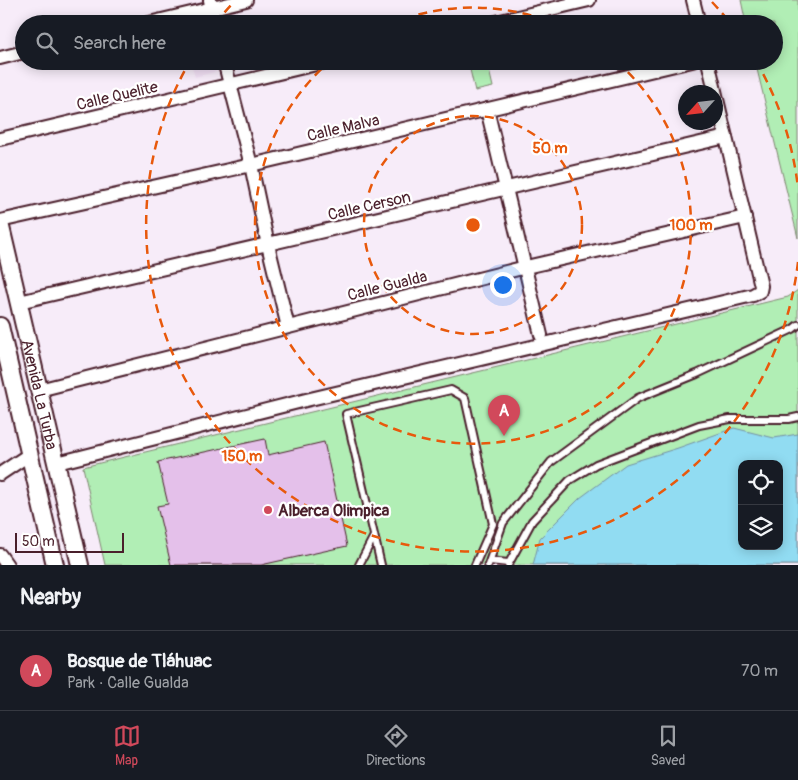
<!DOCTYPE html>
<html lang="en">
<head>
<meta charset="utf-8">
<style>
  :root { --surface:#171b24; --page:#242831; --text:#f1f3f6; --muted:#9ea1a6; --line:#363941; --accent:#d1495b }
  body { margin:0; font-family:Pangolin,sans-serif; background:var(--page); color:var(--text) }
  .controls { position:absolute; right:15px; bottom:15px; display:grid; overflow:hidden; border-radius:10px; box-shadow:0 2px 12px #0003 }
  .controls button { width:45px; height:45px; display:grid; place-items:center; padding:0; border:0; border-bottom:1px solid var(--line); background:var(--surface); color:var(--text); font:25px sans-serif }
  .compass { position:absolute; left:678px; top:85px; width:45px; height:45px; border-radius:50%; background:var(--surface); box-shadow:0 2px 12px #0003; rotate:243deg }
  .scale { position:absolute; left:15px; bottom:12px; width:109px; box-sizing:border-box; padding-left:5px; border:2px solid #4a1f2b; border-top:0; font-size:14px; line-height:18px; white-space:nowrap; color:#4a1f2b; -webkit-text-stroke:4px #fff; paint-order:stroke }
  .you { position:absolute; left:502px; top:284px; width:18px; height:18px; margin:-12px; border:4px solid #fff; border-radius:50%; background:#1a73e8; box-shadow:0 0 0 8px #1a73e833 }
  .badge { display:grid; place-items:center; width:32px; height:32px; border-radius:50%; background:var(--accent); color:#fff; font-size:16px; font-weight:700 }
  .pin { position:absolute; translate:-50% -41px; filter:drop-shadow(0 1px 2px #0008) }
  .pin::after { content:''; position:absolute; top:26px; width:18px; height:15px; background:inherit; clip-path:polygon(0 0,100% 0,50% 100%) }
  .list { margin:0; padding:0; list-style:none }
  h2 { display:flex; justify-content:space-between; align-items:center; height:65px; margin:0; padding:0 20px; font-size:21px }
  h2 small { font-size:16px; font-weight:400; color:var(--muted) }
  .list li { display:grid; grid-template-columns:32px 1fr auto; gap:15px; align-items:center; box-sizing:border-box; height:80px; padding:0 20px; border-top:1px solid var(--line) }
  .list b { display:block; font-size:19px; white-space:nowrap }
  .list p { margin:0; font-size:16px; white-space:nowrap; color:var(--muted) }
  .list em { font-size:16px; font-style:normal; color:var(--muted) }
  .icon { flex:none; width:28px; height:28px; fill:none; stroke:currentColor; stroke-width:2; stroke-linecap:round; stroke-linejoin:round }
  .map { position:relative; flex:none; width:798px; height:565px; overflow:hidden }
  .search { position:absolute; background:var(--surface); box-shadow:0 2px 12px #0003; left:15px; right:15px; top:15px; height:55px; display:flex; align-items:center; gap:12px; box-sizing:border-box; padding:0 18px; border-radius:28px; color:var(--muted); font-size:19px }
  .sheet { height:145px; background:var(--surface) }
  nav { display:flex; justify-content:space-around; align-items:center; box-sizing:border-box; height:70px; border-top:1px solid var(--line); background:var(--surface); font-size:14px; color:var(--muted) }
  nav a { display:grid; justify-items:center; gap:2px }
  nav .on { color:var(--accent) }
  .map>svg:first-child { display:block }
  .built { fill:#f1dff4 }
  .green { fill:#b1eeb5; stroke:#7e8670; fill-rule:evenodd }
  .water { fill:#91dcf2; stroke:#7590a2; fill-rule:evenodd }
  .building { fill:#e4c0ea; stroke:#4a1f2b }
  .lines { fill:none; stroke-linecap:round; stroke-linejoin:round }
  .service-casing { stroke:#4a1f2b; stroke-width:10 }
  .minor-casing { stroke:#4a1f2b; stroke-width:16 }
  .secondary-casing { stroke:#4a1f2b; stroke-width:20 }
  .service { stroke:#fff; stroke-width:6 }
  .minor { stroke:#fff; stroke-width:12 }
  .secondary { stroke:#fff; stroke-width:16 }
  .ring { fill:none; stroke:#e8590c; stroke-width:2.5; stroke-dasharray:9 6 }
  .poi-dot { fill:#d1495b; stroke:#fff; stroke-width:2 }
  .labels { text-anchor:middle; stroke-width:4.5; stroke-linejoin:round; paint-order:stroke }
  .street-label { font-size:16px; fill:#4a1f2b; stroke:#fff }
  .poi-label { font-size:16px; font-weight:bold; fill:#4a1f2b; stroke:#fff; text-anchor:start }
  .centre { fill:#e8590c; stroke:#fff; stroke-width:2.5 }
  .ring-label { font-size:15px; text-anchor:middle; font-weight:bold; fill:#e8590c; stroke:#fff; stroke-width:4.5; stroke-linejoin:round; paint-order:stroke }
</style>
</head>
<body>
<div class="map">
<svg width="798" height="565" viewBox="0 0 798 565">
  <rect width="100%" height="100%" fill="#f7ecf9"/>
  <filter id="ink" filterUnits="userSpaceOnUse"><feTurbulence type="fractalNoise" baseFrequency=".02" numOctaves="2"/><feDisplacementMap in="SourceGraphic" scale="10" xChannelSelector="R" yChannelSelector="G"/><feConvolveMatrix kernelMatrix="1 2 1 2 8 2 1 2 1" color-interpolation-filters="sRGB"/></filter>
  <g filter="url(#ink)">
    <path class="built" d="M190,61H221L223,70L195,77Z"/>
    <g class="green">
      <path d="M741,0H798V238L755,61H774V24H746Z"/>
      <path d="M468,61H487L493,87L475,91Z"/>
      <path d="M798,290V565H105L83,467L788,297ZM742,464H779V546H742Z"/>
    </g>
    <path class="water" d="M734,428L774,438L798,434V565H533L540,538L580,498L626,464L678,448ZM742,464H779V546H742Z"/>
    <path class="building" d="M265,439L268,455L324,442L347,546L261,565H171L157,506L168,504L158,462Z"/>
    <g class="lines">
      <defs>
        <g id="service">
          <path d="M490,561L508,563"/>
          <path d="M359,565L374,536"/>
          <path d="M381,565L346,414L451,390L465,398L493,524L475,565"/>
          <path d="M488,565L503,523L551,462L638,398L697,374L793,329L798,325"/>
          <path d="M508,565L532,521L570,480L596,464L699,425L730,419H789L798,417"/>
        </g>
        <g id="minor">
          <path d="M210,0L215,24"/>
          <path d="M693,0L699,24"/>
          <path d="M145,24L246,0"/>
          <path d="M488,24L589,0"/>
          <path d="M0,58L24,52"/>
          <path d="M224,61L251,165L268,245L288,327"/>
          <path d="M487,109L541,335"/>
          <path d="M0,139L329,61"/>
          <path d="M0,221L251,165L692,61"/>
          <path d="M19,302L726,137"/>
          <path d="M39,390L526,267L745,217"/>
          <path d="M57,463L306,400L753,295L760,291L761,286L708,61"/>
          <path d="M0,474L30,454"/>
          <path d="M0,555L7,565"/>
        </g>
        <g id="secondary">
          <path id="s1" d="M0,223L80,565"/>
          <path d="M0,326L55,565"/>
        </g>
      </defs>
      <use href="#service" class="service-casing"/>
      <use href="#minor" class="minor-casing"/>
      <use href="#secondary" class="secondary-casing"/>
      <use href="#service" class="service"/>
      <use href="#minor" class="minor"/>
      <use href="#secondary" class="secondary"/>
    </g>
  </g>
  <g class="ring">
    <circle cx="473" cy="225" r="109"/>
    <path d="M390 24A218 218 0 0 1 556 24M617 62A218 218 0 1 1 329 62"/>
    <path d="M798 262A327 327 0 1 1 190 61M215 24A327 327 0 0 1 234 2M712 2A327 327 0 0 1 731 24M756 61A327 327 0 0 1 798 188"/>
  </g>
  <circle class="poi-dot" cx="268" cy="510" r="5"/>
  <g class="labels">
    <g class="street-label">
      <text transform="translate(117 95) rotate(-13)" y="6">Calle Quelite</text>
      <text transform="translate(343 127) rotate(-13)" y="6">Calle Malva</text>
      <text transform="translate(369 205) rotate(-13)" y="6">Calle Cerson</text>
      <text transform="translate(387 285) rotate(-14)" y="6">Calle Gualda</text>
      <text dy="6" stroke="none"><textPath href="#s1" startOffset="176">Avenida La Turba</textPath></text>
    </g>
    <g class="poi-label">
      <text x="278" y="516">Alberca Olimpica</text>
    </g>
  </g>
  <circle cx="473" cy="225" r="8" class="centre"/>
  <g class="ring-label">
    <text x="550" y="153">50 m</text>
    <text x="691" y="230">100 m</text>
    <text x="242" y="461">150 m</text>
  </g>
</svg>
<div class="controls">
<button><svg class="icon" aria-label="locate" viewBox="0 0 24 24"><circle cx="12" cy="12" r="6"/><path d="M12 2v4M12 18v4M2 12h4M18 12h4"/></svg></button>
<button><svg class="icon" aria-label="layers" viewBox="0 0 24 24"><path d="M12 4l9 5-9 5-9-5zM3 14l9 5 9-5"/></svg></button>
</div>
<svg class="compass" viewBox="-18 -18 36 36"><path d="M0-13l5 13h-10z" fill="#e53935"/><path d="M0 13l5-13h-10z" fill="#9ea1a6"/></svg>
<div class="scale">50 m</div>
<div class="you"></div>
<div class="pin badge" style="left:504px;top:436px">A</div>
<div class="search"><svg class="icon" aria-label="search" viewBox="0 0 24 24"><circle cx="10" cy="10" r="6"/><path d="M15 15l6 6"/></svg>Search here</div>
</div>
<section class="sheet">
<h2>Nearby<small></small></h2>
<ul class="list">
<li><span class="badge">A</span><div><b>Bosque de Tláhuac</b><p>Park · Calle Gualda</p></div><em>70 m</em></li>
</ul>
</section>
<nav>
<a class="on"><svg class="icon" aria-label="map" viewBox="0 0 24 24"><path d="M3 6l6-2 6 2 6-2v14l-6 2-6-2-6 2zM9 4v14M15 6v14"/></svg>Map</a>
<a><svg class="icon" aria-label="directions" viewBox="0 0 24 24"><path d="M12 3l9 9-9 9-9-9zM9 14v-3h6M13 9l2 2-2 2"/></svg>Directions</a>
<a><svg class="icon" aria-label="saved" viewBox="0 0 24 24"><path d="M7 4h10v16l-5-4-5 4z"/></svg>Saved</a>
</nav>
</body>
</html>
